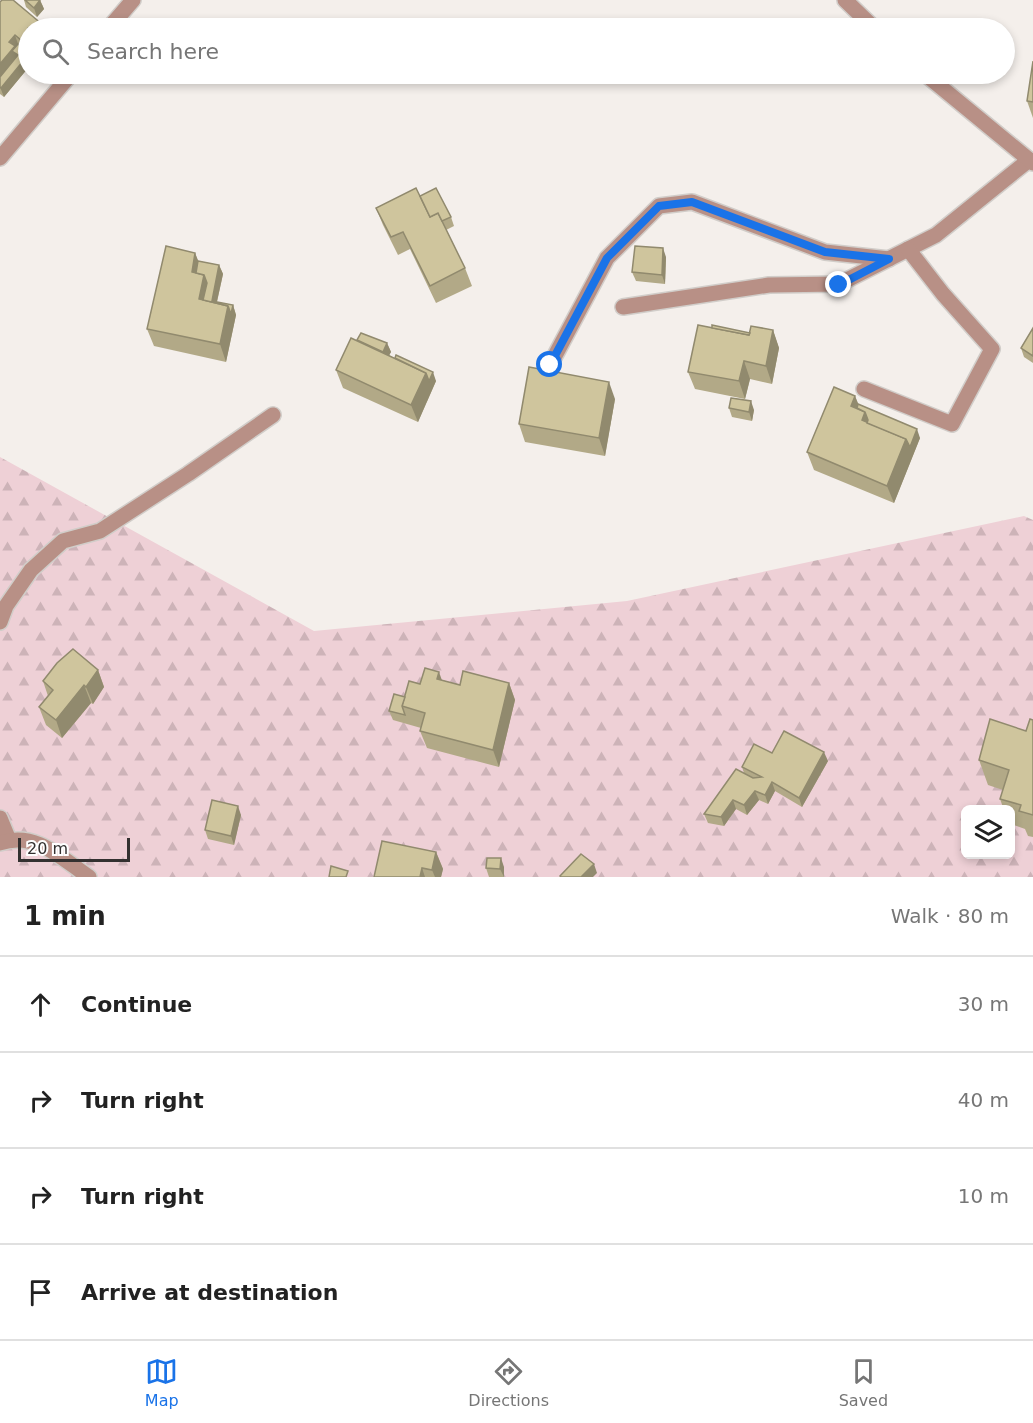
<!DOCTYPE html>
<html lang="en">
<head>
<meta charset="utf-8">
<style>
  :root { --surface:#fff; --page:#f6f6f6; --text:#222; --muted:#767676; --line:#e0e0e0; --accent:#1a73e8 }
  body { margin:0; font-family:"DejaVu Sans",sans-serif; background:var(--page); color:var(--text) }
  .controls { position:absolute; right:18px; bottom:18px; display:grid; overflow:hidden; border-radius:9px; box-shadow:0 3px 9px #0003 }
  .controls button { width:54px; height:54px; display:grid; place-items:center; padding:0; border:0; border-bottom:2px solid var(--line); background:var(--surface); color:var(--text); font:30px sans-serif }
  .scale { position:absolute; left:18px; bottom:15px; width:112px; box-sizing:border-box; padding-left:6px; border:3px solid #333130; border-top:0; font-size:16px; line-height:21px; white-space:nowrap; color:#333130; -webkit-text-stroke:4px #fff; paint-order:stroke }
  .stop { position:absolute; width:18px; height:18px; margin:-14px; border:4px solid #1a73e8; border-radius:50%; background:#fff }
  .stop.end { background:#1a73e8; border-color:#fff; box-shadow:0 2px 6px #0008 }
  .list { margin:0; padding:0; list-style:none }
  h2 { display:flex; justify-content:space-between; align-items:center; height:78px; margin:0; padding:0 24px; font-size:26px }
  h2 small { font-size:20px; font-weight:400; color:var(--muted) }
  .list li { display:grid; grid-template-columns:39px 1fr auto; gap:18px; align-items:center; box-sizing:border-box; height:96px; padding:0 24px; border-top:2px solid var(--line) }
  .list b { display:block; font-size:22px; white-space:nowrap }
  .list em { font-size:20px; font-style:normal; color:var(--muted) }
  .icon { flex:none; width:33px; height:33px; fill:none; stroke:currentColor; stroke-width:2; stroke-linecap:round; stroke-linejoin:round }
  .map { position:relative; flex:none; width:1033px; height:877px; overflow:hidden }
  .search { position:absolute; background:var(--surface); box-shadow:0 3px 9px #0003; left:18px; right:18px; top:18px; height:66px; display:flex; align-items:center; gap:15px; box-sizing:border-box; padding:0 21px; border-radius:33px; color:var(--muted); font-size:22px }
  .sheet { height:462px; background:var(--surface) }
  nav { display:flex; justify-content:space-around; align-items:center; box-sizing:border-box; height:84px; border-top:2px solid var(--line); background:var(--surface); font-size:16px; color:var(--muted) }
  nav a { display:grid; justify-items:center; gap:3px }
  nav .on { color:var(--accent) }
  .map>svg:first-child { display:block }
  .forest { fill:url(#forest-firs); fill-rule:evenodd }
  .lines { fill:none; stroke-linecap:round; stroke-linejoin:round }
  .lane-casing { stroke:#d1cdc9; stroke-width:18 }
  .street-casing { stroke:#d1cdc9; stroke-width:18 }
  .lane { stroke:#b89086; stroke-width:15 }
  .street { stroke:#b89086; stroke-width:15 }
  .wall { fill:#b2a987 }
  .shaded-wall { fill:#918a6e }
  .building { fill:#cfc59d; stroke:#918a6e; stroke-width:1.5 }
  .route { stroke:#1a73e8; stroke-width:8 }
</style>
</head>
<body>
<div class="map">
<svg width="1033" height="877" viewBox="0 0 1033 877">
  <defs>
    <pattern id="forest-firs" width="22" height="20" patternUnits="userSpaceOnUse" patternTransform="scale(1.5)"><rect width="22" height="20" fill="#eed0d6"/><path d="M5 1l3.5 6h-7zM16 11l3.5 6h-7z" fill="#cdb3b8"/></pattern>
  </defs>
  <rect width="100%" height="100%" fill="#f4efeb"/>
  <path class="forest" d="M0,457L314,631L627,601L1024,516L1033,520V877H0ZM966,810H1010V854H966Z"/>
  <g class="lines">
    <defs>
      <g id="lane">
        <path d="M109,28L133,0"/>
        <path d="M0,158L71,74"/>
        <path d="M623,307L769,285L839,284L936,235L1029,160"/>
        <path d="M550,365L607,258L659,206L692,202L825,252L889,259"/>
        <path d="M864,389L952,424L992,349L943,294L908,249"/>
        <path d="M0,622L6,606L31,570L63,541L100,531L188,474L273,415"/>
        <path d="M0,818L9,840"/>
      </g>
      <g id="street">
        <path d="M845,0L874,28"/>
        <path d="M925,74L1033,163"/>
        <path d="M0,843C36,831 61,858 89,877"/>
      </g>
    </defs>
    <use href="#lane" class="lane-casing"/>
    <use href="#street" class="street-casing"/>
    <use href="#lane" class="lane"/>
    <use href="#street" class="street"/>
  </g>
  <g class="wall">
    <path d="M24,0H40L44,9L37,17L26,7Z"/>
    <path d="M0,2L43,25L44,28H28V68L4,97L0,94Z"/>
    <path d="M1033,61V118L1027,101Z"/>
    <path d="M420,196L451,217L454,226L446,230L465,268L472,286L436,303L410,249L398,255L383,225L376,208Z"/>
    <path d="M195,253L198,261L219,265L223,274L217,302L233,305L236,315L226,362L154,346L147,329Z"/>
    <path d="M666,257L665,284L636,281L632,272Z"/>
    <path d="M712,328L750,333L773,330L779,348L772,384L750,379L745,399L695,389L688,372Z"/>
    <path d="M1033,328V363L1024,357L1021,348Z"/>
    <path d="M357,340L387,343L391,352L389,355L436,381L418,422L343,388L336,370Z"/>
    <path d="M855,396L858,404L920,438L894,503L814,470L807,452Z"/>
    <path d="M615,399L605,456L525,442L519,424Z"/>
    <path d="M729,408L754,410L752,421L732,417Z"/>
    <path d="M98,670L104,687L93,704L91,703L62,738L46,725L39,707L48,696L43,681Z"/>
    <path d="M442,680L460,685L509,683L515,700L499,767L427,748L420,731L421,728L393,720L389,711L420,684Z"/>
    <path d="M1033,720V837L1028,836L1025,829L1011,824V810H1004L1000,799L1003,790L988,785L979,760L1026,731Z"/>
    <path d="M772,753L828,761L802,807L775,791L768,804L759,800L747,815L736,809L724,826L708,823L704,814L744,773L742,767Z"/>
    <path d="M241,815L234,845L208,839L205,830Z"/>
    <path d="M436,852L443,869L441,877H374Z"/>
    <path d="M504,867V877H489L486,868Z"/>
  </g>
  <g class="shaded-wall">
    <path d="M40,0L44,9L37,17L34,8Z"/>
    <path d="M15,35L21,53L28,55V68L4,97L0,87V64L9,42Z"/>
    <path d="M663,248L666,257L665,284L662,275Z"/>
    <path d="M195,253L202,270L199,282L192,272Z"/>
    <path d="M219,265L223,274L215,310L212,301Z"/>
    <path d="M204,275L210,292L207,308L199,299Z"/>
    <path d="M233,305L236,315L226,362L220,344L228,306Z"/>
    <path d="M773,330L779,348L772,384L766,366Z"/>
    <path d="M387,343L391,352L383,367L380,357Z"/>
    <path d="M744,361L750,379L745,399L739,381Z"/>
    <path d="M433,372L436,381L418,422L411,405L426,373Z"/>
    <path d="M609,382L615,399L605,456L599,438Z"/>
    <path d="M855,396L862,413L851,406Z"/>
    <path d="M751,401L754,410L752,421L749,412Z"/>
    <path d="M865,412L872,429L862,420Z"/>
    <path d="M917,429L920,438L894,503L887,486L906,439Z"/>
    <path d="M98,670L104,687L93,704L86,687Z"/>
    <path d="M439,672L445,689L437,679Z"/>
    <path d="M509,683L515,700L499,767L493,750Z"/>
    <path d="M84,685L91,703L62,738L56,720Z"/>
    <path d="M824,752L828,761L802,807L799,798Z"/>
    <path d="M772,782L775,791L768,804L765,795Z"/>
    <path d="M755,791L759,800L747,815L744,805Z"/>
    <path d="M733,800L736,809L724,826L721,817Z"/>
    <path d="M238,806L241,815L234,845L231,836Z"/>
    <path d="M436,852L443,869L441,877H435L432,870Z"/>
    <path d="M501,858L504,867V877L500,869Z"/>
    <path d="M594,864L597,873L593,877H581Z"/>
    <path d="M422,868L425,877H420Z"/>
  </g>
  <g class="building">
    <path d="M2,0H13L43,25L40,28H28V43L27,45L15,35L9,42L15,46L0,64V2Z"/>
    <path d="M25,0H40L34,8Z"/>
    <path d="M18,44L28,52V55L1,88L0,87V77L18,55L12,51Z"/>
    <path d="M1033,61V102L1027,101Z"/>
    <path d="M416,188L430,217L438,213L465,268L430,286L403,232L391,237L376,208Z"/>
    <path d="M436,188L451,217L442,221L438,213L430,217L420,196Z"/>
    <path d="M166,246L195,253L192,272L204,275L199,299L228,306L220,344L147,329Z"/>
    <path d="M635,246L663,248L662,275L632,272Z"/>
    <path d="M198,261L219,265L212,301L233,305L231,314L228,306L203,300L207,283L204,275L196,273Z"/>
    <path d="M698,325L749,335L751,326L773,330L766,366L744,361L739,381L688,372Z"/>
    <path d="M712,325L750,333L749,335L712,328Z"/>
    <path d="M1033,328V356L1021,348Z"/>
    <path d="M361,333L387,343L383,352L357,340Z"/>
    <path d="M351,338L426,373L411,405L336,370Z"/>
    <path d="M396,355L433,372L429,381L426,373L395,358Z"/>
    <path d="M529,367L609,382L599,438L519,424Z"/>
    <path d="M834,387L855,396L851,406L865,412L862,420L906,439L887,486L807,452Z"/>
    <path d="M731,398L751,401L749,412L729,408Z"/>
    <path d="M858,404L917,429L910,447L906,439L867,423L868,420L865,412L857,408Z"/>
    <path d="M73,649L98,670L86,687L84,685L56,720L39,707L53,690L43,681L57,663Z"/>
    <path d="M425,668L439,672L437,679L460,685L463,671L509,683L493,750L420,731L425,713L402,706L409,681L420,684Z"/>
    <path d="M394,694L405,697L402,706L405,715L389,711Z"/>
    <path d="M990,719L1026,731L1030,719L1033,720V815L1019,811L1021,805L1000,799L1009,770L979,760Z"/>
    <path d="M784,731L824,752L799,798L772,782L765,795L755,791L744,805L733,800L721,817L704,814L736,769L753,778L762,777L742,767L754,744L772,753Z"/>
    <path d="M212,800L238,806L231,836L205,830Z"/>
    <path d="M382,841L436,852L432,870L422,868L420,877H374Z"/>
    <path d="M581,854L594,864L581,877H561L560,876Z"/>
    <path d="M487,858H501L500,869L486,868Z"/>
    <path d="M331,866L348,871L346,877H329Z"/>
  </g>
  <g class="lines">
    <path class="route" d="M550,365L607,258L659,206L692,202L825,252L889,259L839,285"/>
  </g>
</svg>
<div class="controls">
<button><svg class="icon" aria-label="layers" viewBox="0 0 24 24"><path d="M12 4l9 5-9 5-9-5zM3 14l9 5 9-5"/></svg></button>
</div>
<div class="scale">20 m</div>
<div class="stop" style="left:550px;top:365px"></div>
<div class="stop end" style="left:839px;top:285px"></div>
<div class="search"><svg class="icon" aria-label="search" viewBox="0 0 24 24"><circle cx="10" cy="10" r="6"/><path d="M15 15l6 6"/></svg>Search here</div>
</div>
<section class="sheet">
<h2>1 min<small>Walk · 80 m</small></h2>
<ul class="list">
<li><svg class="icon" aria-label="ahead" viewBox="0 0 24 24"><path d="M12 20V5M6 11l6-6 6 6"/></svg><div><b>Continue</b></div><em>30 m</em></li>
<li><svg class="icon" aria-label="right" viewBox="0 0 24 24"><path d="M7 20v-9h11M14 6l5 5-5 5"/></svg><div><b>Turn right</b></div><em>40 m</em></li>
<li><svg class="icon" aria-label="right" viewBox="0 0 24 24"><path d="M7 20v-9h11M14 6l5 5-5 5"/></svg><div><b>Turn right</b></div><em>10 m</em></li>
<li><svg class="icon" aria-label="arrive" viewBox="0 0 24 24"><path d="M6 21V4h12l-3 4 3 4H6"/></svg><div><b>Arrive at destination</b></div></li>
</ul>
</section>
<nav>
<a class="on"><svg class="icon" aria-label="map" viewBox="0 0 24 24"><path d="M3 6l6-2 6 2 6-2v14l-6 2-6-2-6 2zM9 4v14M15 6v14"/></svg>Map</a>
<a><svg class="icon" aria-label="directions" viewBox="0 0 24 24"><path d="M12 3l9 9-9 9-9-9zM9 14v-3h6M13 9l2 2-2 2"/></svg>Directions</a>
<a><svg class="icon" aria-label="saved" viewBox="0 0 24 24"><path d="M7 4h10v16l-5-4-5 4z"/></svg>Saved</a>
</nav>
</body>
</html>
